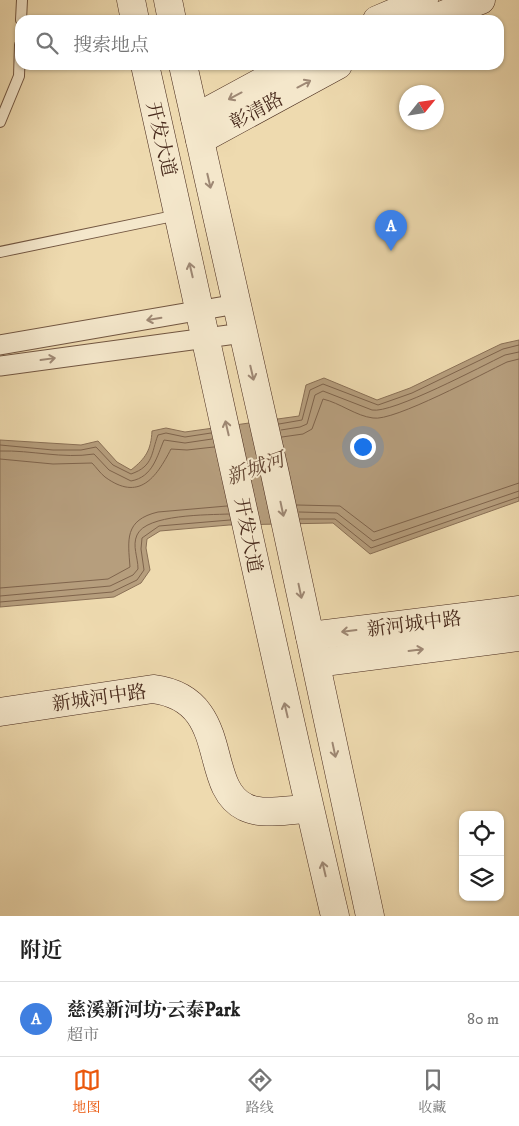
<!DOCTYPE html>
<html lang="zh">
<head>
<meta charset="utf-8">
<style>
  :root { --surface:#fff; --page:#f2f2f2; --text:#222; --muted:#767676; --line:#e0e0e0; --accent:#ea580c }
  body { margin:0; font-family:"IM FELL DW Pica","Noto Serif SC",serif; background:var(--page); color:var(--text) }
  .controls { position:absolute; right:15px; bottom:15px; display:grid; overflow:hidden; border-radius:10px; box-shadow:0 1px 4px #0004 }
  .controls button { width:45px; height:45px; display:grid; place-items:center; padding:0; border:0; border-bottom:1px solid var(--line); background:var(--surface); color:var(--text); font:25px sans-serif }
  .compass { position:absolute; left:399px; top:85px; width:45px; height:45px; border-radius:50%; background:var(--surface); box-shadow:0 1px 4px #0004; rotate:60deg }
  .you { position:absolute; left:362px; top:446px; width:18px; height:18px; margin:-12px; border:4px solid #fff; border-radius:50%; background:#1a73e8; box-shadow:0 0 0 8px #1a73e833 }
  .badge { display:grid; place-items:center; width:32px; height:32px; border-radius:50%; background:var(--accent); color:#fff; font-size:16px; font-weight:700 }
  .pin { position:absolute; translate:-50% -41px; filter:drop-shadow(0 1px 2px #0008) }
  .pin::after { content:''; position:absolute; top:26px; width:18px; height:15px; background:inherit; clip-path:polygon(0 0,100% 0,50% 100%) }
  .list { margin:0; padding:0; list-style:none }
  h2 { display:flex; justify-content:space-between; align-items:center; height:65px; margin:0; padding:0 20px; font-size:21px }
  h2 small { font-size:16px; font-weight:400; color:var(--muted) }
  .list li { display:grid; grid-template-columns:32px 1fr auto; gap:15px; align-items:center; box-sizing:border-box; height:75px; padding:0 20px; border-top:1px solid var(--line) }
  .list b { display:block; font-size:19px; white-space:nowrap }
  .list p { margin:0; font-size:16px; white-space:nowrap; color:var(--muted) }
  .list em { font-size:16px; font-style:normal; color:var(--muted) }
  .icon { flex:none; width:28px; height:28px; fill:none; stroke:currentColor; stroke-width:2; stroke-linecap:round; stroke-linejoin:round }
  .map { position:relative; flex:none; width:519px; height:916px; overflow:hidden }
  .search { position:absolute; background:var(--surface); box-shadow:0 1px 4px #0004; left:15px; right:15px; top:15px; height:55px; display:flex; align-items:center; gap:12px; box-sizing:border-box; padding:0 18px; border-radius:15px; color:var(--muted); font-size:19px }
  .sheet { height:140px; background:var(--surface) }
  nav { display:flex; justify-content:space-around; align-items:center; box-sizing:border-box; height:70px; border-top:1px solid var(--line); background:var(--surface); font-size:14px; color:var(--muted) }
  nav a { display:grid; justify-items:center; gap:2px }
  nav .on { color:var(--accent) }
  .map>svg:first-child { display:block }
  .water { fill:#b69e7d; stroke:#8a7056 }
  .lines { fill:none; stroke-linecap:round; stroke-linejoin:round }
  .shore { stroke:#7f644c; stroke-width:1 }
  .lane-casing { stroke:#725641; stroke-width:12 }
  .street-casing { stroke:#725641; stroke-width:21 }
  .secondary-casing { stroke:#482a1c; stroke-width:29 }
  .lane { stroke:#f4e7cb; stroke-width:10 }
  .street { stroke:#f4e7cb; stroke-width:19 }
  .secondary { stroke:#f4e7cb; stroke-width:28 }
  .oneway { stroke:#9e8874 }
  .labels { text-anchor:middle; stroke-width:4; stroke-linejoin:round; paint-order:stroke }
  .street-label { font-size:19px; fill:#482a1c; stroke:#f4e7cb }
  .water-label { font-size:20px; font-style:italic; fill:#644734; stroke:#f4e7cb }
</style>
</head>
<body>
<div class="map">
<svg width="519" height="916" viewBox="0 0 519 916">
  <rect width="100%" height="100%" fill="#eedaaf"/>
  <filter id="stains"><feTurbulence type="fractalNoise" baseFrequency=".004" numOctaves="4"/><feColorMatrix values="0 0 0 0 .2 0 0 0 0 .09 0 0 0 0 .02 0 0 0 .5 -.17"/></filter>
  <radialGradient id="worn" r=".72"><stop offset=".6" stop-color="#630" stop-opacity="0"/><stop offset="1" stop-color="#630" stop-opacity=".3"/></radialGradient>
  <path class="water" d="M519,340V501L370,554L333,523L229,525L160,531L147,539L146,548L150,570L141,583L114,597L0,607V440L81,445L98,441L117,462L131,470C146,458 151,450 152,431L166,428L185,432L299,416L306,385L324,378L377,400L410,388L501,344Z"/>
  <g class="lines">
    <g class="shore">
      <path d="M279,424L302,420L310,390L323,384L378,405L412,393L503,349L519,345"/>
      <path d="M281,430L300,427L307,424L315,395L323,391L372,410C392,414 482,366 505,355L519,352"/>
      <path d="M282,437L303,434L312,429L323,399C340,403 356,416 373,418C393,422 484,373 507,362L519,359"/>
      <path d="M0,445L53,450H81L96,447L113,465L131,474C154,466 151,453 158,435L166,433L185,437L211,433"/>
      <path d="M0,451C32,450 62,459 94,454L109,470L131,481C153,477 157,456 164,440L185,443L212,439"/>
      <path d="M0,459L53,464L92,463C96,467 100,473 105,477C139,502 156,478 171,449L187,450L214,447"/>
      <path d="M297,505L340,506L374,532L519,483"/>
      <path d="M299,512L337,513L373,541L519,491"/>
      <path d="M300,519H335L371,548L519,497"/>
      <path d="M0,588L108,579L130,567C128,540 124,520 158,512L227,506"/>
      <path d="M0,596L110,586L133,575L138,569C138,557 132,546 137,535C146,514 208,515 229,514"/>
      <path d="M0,602L112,592L137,580L144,570L141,549L142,538L159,526L230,520"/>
    </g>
    <defs>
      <g id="lane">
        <path d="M21,20L22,0"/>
        <path d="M0,122L19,76L20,45"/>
        <path d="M0,252L178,215"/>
      </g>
      <g id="street">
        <path d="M0,345L237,304"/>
        <path d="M0,366L243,333"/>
      </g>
      <g id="secondary">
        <path d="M131,0L135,20"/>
        <path d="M168,0L172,20"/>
        <path d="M377,20L424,0"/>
        <path d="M430,20L481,0"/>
        <path d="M145,65C209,349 268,633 335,916"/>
        <path d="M183,65L275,474L370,916"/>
        <path d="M195,118L293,65"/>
        <path d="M200,140L338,65"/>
        <path d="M310,636L519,610"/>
        <path d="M316,663L519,637"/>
        <path d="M0,712L153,689C233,699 201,786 245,807C262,816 290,809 309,809"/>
      </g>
    </defs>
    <use href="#lane" class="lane-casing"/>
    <use href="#street" class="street-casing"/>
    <use href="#secondary" class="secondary-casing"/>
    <use href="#lane" class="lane"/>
    <use href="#street" class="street"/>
    <use href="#secondary" class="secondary"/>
  </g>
  <defs><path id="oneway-shaft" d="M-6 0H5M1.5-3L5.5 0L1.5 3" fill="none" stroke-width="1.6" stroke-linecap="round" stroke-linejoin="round" transform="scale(1.25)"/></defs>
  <g class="oneway">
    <use href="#oneway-shaft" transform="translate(304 84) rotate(-28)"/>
    <use href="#oneway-shaft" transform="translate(235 96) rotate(152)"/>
    <use href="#oneway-shaft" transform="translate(209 181) rotate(77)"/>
    <use href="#oneway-shaft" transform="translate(191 270) rotate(-103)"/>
    <use href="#oneway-shaft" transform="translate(154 319) rotate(171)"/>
    <use href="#oneway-shaft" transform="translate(48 359) rotate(-8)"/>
    <use href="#oneway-shaft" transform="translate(252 373) rotate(77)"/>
    <use href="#oneway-shaft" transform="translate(227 428) rotate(-103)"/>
    <use href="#oneway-shaft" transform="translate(282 509) rotate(78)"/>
    <use href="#oneway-shaft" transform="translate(300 591) rotate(78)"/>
    <use href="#oneway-shaft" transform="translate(349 631) rotate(173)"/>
    <use href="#oneway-shaft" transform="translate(416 650) rotate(-7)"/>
    <use href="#oneway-shaft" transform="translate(286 710) rotate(-103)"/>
    <use href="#oneway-shaft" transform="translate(334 750) rotate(78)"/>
    <use href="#oneway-shaft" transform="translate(324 869) rotate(-103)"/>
  </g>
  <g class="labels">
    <g class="street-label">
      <text transform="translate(256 110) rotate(-28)" y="7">彰清路</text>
      <text transform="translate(162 139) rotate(77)" y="7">开发大道</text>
      <text transform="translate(249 535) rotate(79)" y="7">开发大道</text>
      <text transform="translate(414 623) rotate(-7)" y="7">新河城中路</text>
      <text transform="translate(99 697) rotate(-8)" y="7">新城河中路</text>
    </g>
    <g class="water-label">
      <text transform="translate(255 468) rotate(-19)" y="7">新城河</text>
    </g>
  </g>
  <rect width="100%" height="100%" filter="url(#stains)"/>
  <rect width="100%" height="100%" fill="url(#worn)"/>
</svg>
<div class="controls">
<button><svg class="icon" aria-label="locate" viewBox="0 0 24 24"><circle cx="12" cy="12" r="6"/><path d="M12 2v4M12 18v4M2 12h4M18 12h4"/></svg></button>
<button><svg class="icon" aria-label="layers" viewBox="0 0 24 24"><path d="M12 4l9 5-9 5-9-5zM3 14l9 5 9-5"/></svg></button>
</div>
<svg class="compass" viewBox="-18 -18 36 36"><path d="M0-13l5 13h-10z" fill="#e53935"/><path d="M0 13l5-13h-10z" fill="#767676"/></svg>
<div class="you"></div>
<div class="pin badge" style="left:391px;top:251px;background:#3f7fe0">A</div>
<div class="search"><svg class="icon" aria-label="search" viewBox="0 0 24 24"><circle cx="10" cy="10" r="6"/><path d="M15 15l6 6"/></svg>搜索地点</div>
</div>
<section class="sheet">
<h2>附近<small></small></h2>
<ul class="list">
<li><span class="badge" style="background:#3f7fe0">A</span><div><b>慈溪新河坊·云泰Park</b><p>超市</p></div><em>80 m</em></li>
</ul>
</section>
<nav>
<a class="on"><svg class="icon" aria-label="map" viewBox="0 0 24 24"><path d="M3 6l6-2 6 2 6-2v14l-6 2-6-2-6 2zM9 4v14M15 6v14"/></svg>地图</a>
<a><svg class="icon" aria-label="directions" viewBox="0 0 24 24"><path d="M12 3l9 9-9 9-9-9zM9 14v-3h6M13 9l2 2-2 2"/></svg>路线</a>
<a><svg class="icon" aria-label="saved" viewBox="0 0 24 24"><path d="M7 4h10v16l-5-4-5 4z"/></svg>收藏</a>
</nav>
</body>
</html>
